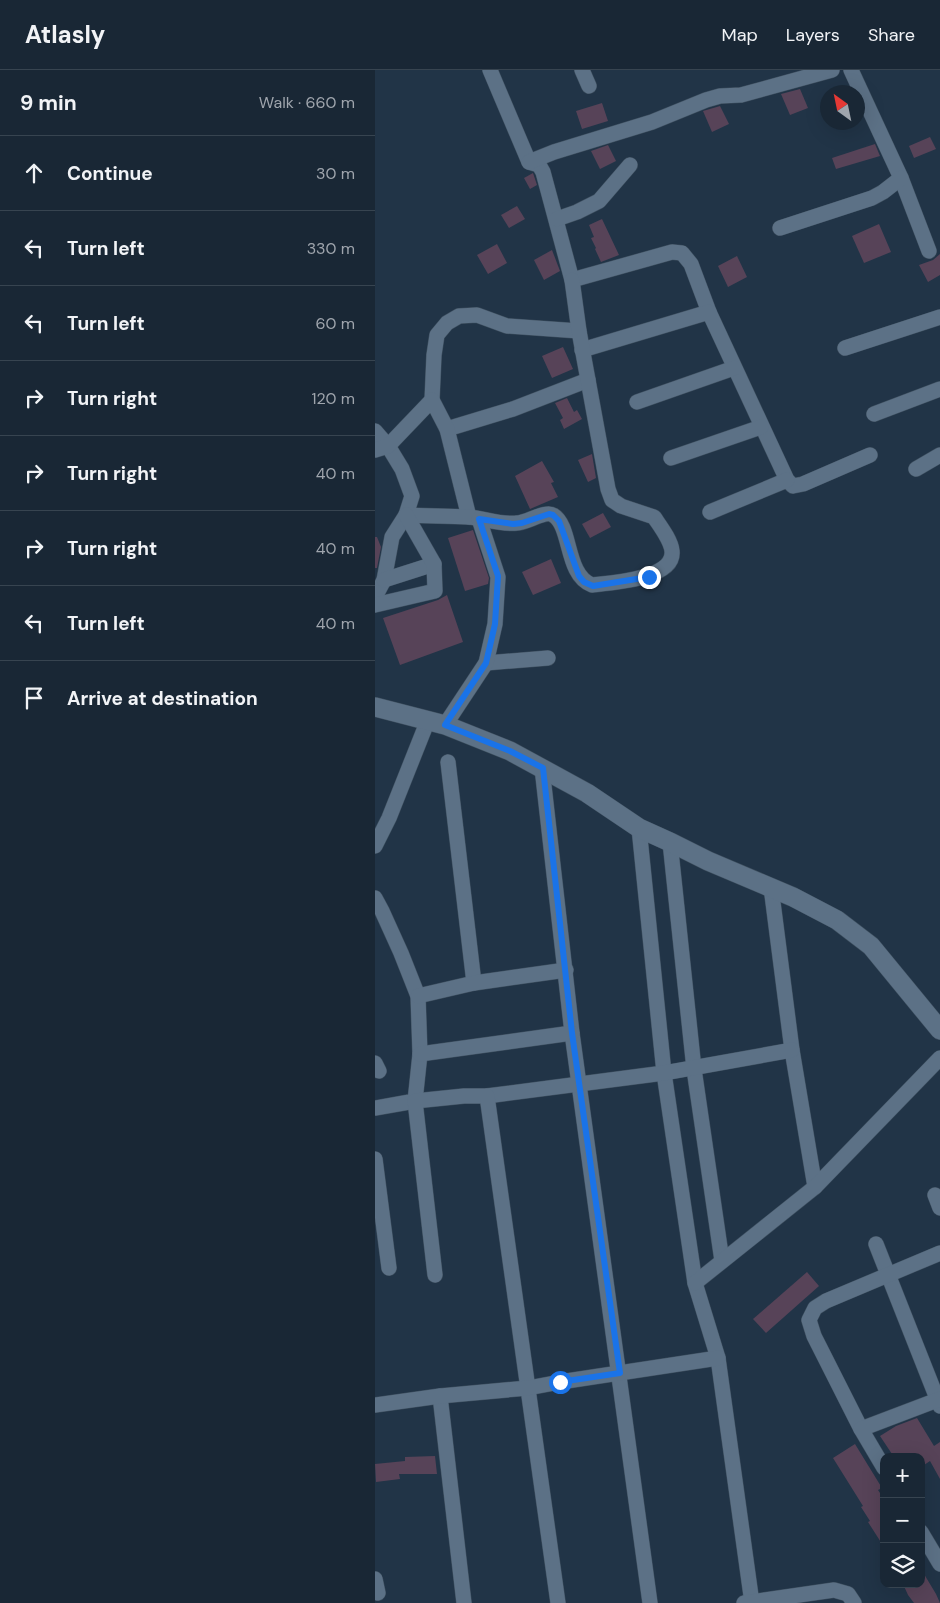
<!DOCTYPE html>
<html lang="en">
<head>
<meta charset="utf-8">
<style>
  :root { --surface:#192735; --page:#222f3d; --text:#f1f3f6; --muted:#9fa5ad; --line:#374450 }
  body { margin:0; font-family:"DM Sans",sans-serif; background:var(--page); color:var(--text) }
  .controls { position:absolute; right:15px; bottom:15px; display:grid; overflow:hidden; border-radius:10px; box-shadow:0 5px 20px #0002 }
  .controls button { width:45px; height:45px; display:grid; place-items:center; padding:0; border:0; border-bottom:1px solid var(--line); background:var(--surface); color:var(--text); font:25px sans-serif }
  .compass { position:absolute; left:445px; top:15px; width:45px; height:45px; border-radius:50%; background:var(--surface); box-shadow:0 5px 20px #0002; rotate:327deg }
  .stop { position:absolute; width:15px; height:15px; margin:-11px; border:4px solid #1a73e8; border-radius:50%; background:#fff }
  .stop.end { background:#1a73e8; border-color:#fff; box-shadow:0 1px 5px #0008 }
  .list { margin:0; padding:0; list-style:none }
  h2 { display:flex; justify-content:space-between; align-items:center; height:65px; margin:0; padding:0 20px; font-size:21px }
  h2 small { font-size:16px; font-weight:400; color:var(--muted) }
  .list li { display:grid; grid-template-columns:32px 1fr auto; gap:15px; align-items:center; box-sizing:border-box; height:75px; padding:0 20px; border-top:1px solid var(--line) }
  .list b { display:block; font-size:19px; white-space:nowrap }
  .list em { font-size:16px; font-style:normal; color:var(--muted) }
  .icon { flex:none; width:28px; height:28px; fill:none; stroke:currentColor; stroke-width:2; stroke-linecap:round; stroke-linejoin:round }
  .map { position:relative; flex:none; width:565px; height:1533px; overflow:hidden }
  header { display:flex; align-items:center; gap:30px; box-sizing:border-box; height:70px; padding:0 25px; background:var(--surface); border-bottom:1px solid var(--line) }
  header strong { font-size:24px }
  nav { display:flex; gap:28px; margin-inline-start:auto; font-size:18px }
  main { display:flex }
  aside { flex:1; background:var(--surface) }
  .map>svg:first-child { display:block }
  .building { fill:#574358 }
  .lines { fill:none; stroke-linecap:round; stroke-linejoin:round }
  .minor-casing { stroke:#3f5060; stroke-width:16 }
  .tertiary-casing { stroke:#3f5060; stroke-width:20 }
  .minor { stroke:#5c7186; stroke-width:15 }
  .tertiary { stroke:#5c7186; stroke-width:19 }
  .route { stroke:#1a73e8; stroke-width:6 }
</style>
</head>
<body>
<header>
<strong>Atlasly</strong>
<nav><a>Map</a><a>Layers</a><a>Share</a></nav>
</header>
<main>
<aside>
<h2>9 min<small>Walk · 660 m</small></h2>
<ul class="list">
<li><svg class="icon" aria-label="ahead" viewBox="0 0 24 24"><path d="M12 20V5M6 11l6-6 6 6"/></svg><div><b>Continue</b></div><em>30 m</em></li>
<li><svg class="icon" aria-label="left" viewBox="0 0 24 24"><path d="M17 20v-9H6M10 6l-5 5 5 5"/></svg><div><b>Turn left</b></div><em>330 m</em></li>
<li><svg class="icon" aria-label="left" viewBox="0 0 24 24"><path d="M17 20v-9H6M10 6l-5 5 5 5"/></svg><div><b>Turn left</b></div><em>60 m</em></li>
<li><svg class="icon" aria-label="right" viewBox="0 0 24 24"><path d="M7 20v-9h11M14 6l5 5-5 5"/></svg><div><b>Turn right</b></div><em>120 m</em></li>
<li><svg class="icon" aria-label="right" viewBox="0 0 24 24"><path d="M7 20v-9h11M14 6l5 5-5 5"/></svg><div><b>Turn right</b></div><em>40 m</em></li>
<li><svg class="icon" aria-label="right" viewBox="0 0 24 24"><path d="M7 20v-9h11M14 6l5 5-5 5"/></svg><div><b>Turn right</b></div><em>40 m</em></li>
<li><svg class="icon" aria-label="left" viewBox="0 0 24 24"><path d="M17 20v-9H6M10 6l-5 5 5 5"/></svg><div><b>Turn left</b></div><em>40 m</em></li>
<li><svg class="icon" aria-label="arrive" viewBox="0 0 24 24"><path d="M6 21V4h12l-3 4 3 4H6"/></svg><div><b>Arrive at destination</b></div></li>
</ul>
</aside>
<div class="map">
<svg width="565" height="1533" viewBox="0 0 565 1533">
  <rect width="100%" height="100%" fill="#213447"/>
  <g class="building">
    <path d="M425,19L433,38L415,45L406,24Z"/>
    <path d="M227,33L233,51L207,59L201,41Z"/>
    <path d="M345,36L354,54L337,62L328,41Z"/>
    <path d="M555,67L561,79L539,88L534,76Z"/>
    <path d="M500,74L505,86L461,99L457,88Z"/>
    <path d="M233,75L241,91L225,99L216,81Z"/>
    <path d="M158,103L162,115L155,119L149,108Z"/>
    <path d="M142,136L150,149L134,158L126,145Z"/>
    <path d="M227,149L244,185L226,192L220,179L221,178L216,168L219,167L214,155Z"/>
    <path d="M504,154L516,182L489,193L477,166Z"/>
    <path d="M122,174L132,193L113,204L102,185Z"/>
    <path d="M177,180L185,201L169,210L159,190Z"/>
    <path d="M565,184V205L553,212L544,195L558,190Z"/>
    <path d="M362,186L372,207L353,217L343,196Z"/>
    <path d="M188,277L198,299L177,308L167,286Z"/>
    <path d="M192,328L199,342L202,340L207,349L189,359L185,350L188,348L180,333Z"/>
    <path d="M217,384L221,408L213,412L203,390Z"/>
    <path d="M167,391L179,412L176,413L183,427L155,439L140,406Z"/>
    <path d="M228,443L236,457L215,468L207,454Z"/>
    <path d="M98,460L114,508L113,514L90,521L73,468Z"/>
    <path d="M0,467H2L6,477L2,498H0Z"/>
    <path d="M176,489L186,513L158,525L147,502Z"/>
    <path d="M72,525L88,572L25,595L8,548L63,530Z"/>
    <path d="M432,1202L444,1216L391,1263L378,1249Z"/>
    <path d="M542,1348L559,1376L565,1372V1409L555,1391L546,1397V1387H519L505,1366L521,1356Z"/>
    <path d="M480,1374L507,1418L503,1420L509,1429V1477L493,1452L495,1451L486,1437L488,1436L458,1388Z"/>
    <path d="M60,1386L62,1404H24L25,1409L1,1412L0,1394L30,1391V1387Z"/>
    <path d="M546,1499L561,1524L565,1533H539L533,1525L528,1514H546Z"/>
  </g>
  <g class="lines">
    <defs>
      <g id="minor">
        <path d="M115,0L154,92L164,95L168,102L197,210L297,182L307,183L316,194L334,242"/>
        <path d="M207,0L214,16"/>
        <path d="M476,0L526,108L554,181"/>
        <path d="M154,92L179,82L277,52L331,30L345,26L366,25L457,0"/>
        <path d="M182,149L202,142L224,131L255,95"/>
        <path d="M405,158L497,128L508,122L526,108"/>
        <path d="M470,278L565,247"/>
        <path d="M207,280L334,242L412,410L418,416L428,414L495,385"/>
        <path d="M57,330L59,285L62,265L72,253L84,246L102,245L132,256L204,261"/>
        <path d="M262,332L359,298"/>
        <path d="M499,344L565,319"/>
        <path d="M72,359L138,339L213,310"/>
        <path d="M0,361L13,376L27,399L37,426L31,445L17,467L9,510L0,527"/>
        <path d="M0,380L13,376L57,330L72,359L94,447"/>
        <path d="M296,388L386,357"/>
        <path d="M541,399L565,385"/>
        <path d="M335,442L412,410"/>
        <path d="M31,445C52,446 72,446 93,447C109,448 125,455 142,453C151,453 171,440 178,445C197,456 190,505 217,515C236,513 300,509 297,481C296,470 285,456 279,447L246,436L237,430L233,419L204,261L197,210"/>
        <path d="M9,510L59,494"/>
        <path d="M0,535L60,521L59,494L31,445"/>
        <path d="M111,593L173,588"/>
        <path d="M70,655L111,593L120,554L123,507L104,449"/>
        <path d="M73,692L99,913"/>
        <path d="M167,698L197,963L275,1533"/>
        <path d="M264,758L289,1003L320,1213L343,1288L377,1533"/>
        <path d="M295,772L319,999L347,1191"/>
        <path d="M0,776L14,748L53,650"/>
        <path d="M396,817L417,980L440,1117"/>
        <path d="M0,828L7,841L26,883L43,926L45,984L40,1031L0,1038"/>
        <path d="M43,926L99,913L191,900"/>
        <path d="M45,984L197,963"/>
        <path d="M0,993L4,1001"/>
        <path d="M112,1026L289,1003L417,980"/>
        <path d="M0,1089L14,1198"/>
        <path d="M560,1125L565,1138"/>
        <path d="M501,1174L565,1336"/>
        <path d="M60,1205L40,1031L89,1026H112L183,1533"/>
        <path d="M320,1213L440,1117L565,988"/>
        <path d="M65,1326L89,1533"/>
        <path d="M0,1335L65,1326L153,1318L185,1312L343,1288"/>
        <path d="M486,1359L439,1266L434,1250L440,1238L451,1231L565,1183"/>
        <path d="M509,1398L486,1359L565,1329"/>
        <path d="M546,1462L565,1494"/>
        <path d="M0,1509L3,1523"/>
        <path d="M369,1533L459,1520L473,1524L479,1533"/>
      </g>
      <path id="tertiary" d="M0,637L70,655L135,681L212,723L264,758L295,772L333,791L418,827L462,850L496,876L565,960"/>
    </defs>
    <use href="#minor" class="minor-casing"/>
    <use href="#tertiary" class="tertiary-casing"/>
    <use href="#minor" class="minor"/>
    <use href="#tertiary" class="tertiary"/>
  </g>
  <g class="lines">
    <path class="route" d="M185,1312L245,1303L197,963L168,698L135,681L70,655L111,593L120,554L123,506L104,449L138,454L147,453L174,444L178,445L184,451L204,506L209,512L218,516L274,507"/>
  </g>
</svg>
<div class="controls">
<button>+</button>
<button>−</button>
<button><svg class="icon" aria-label="layers" viewBox="0 0 24 24"><path d="M12 4l9 5-9 5-9-5zM3 14l9 5 9-5"/></svg></button>
</div>
<svg class="compass" viewBox="-18 -18 36 36"><path d="M0-13l5 13h-10z" fill="#e53935"/><path d="M0 13l5-13h-10z" fill="#9fa5ad"/></svg>
<div class="stop" style="left:185px;top:1312px"></div>
<div class="stop end" style="left:274px;top:507px"></div>
</div>
</main>
</body>
</html>
